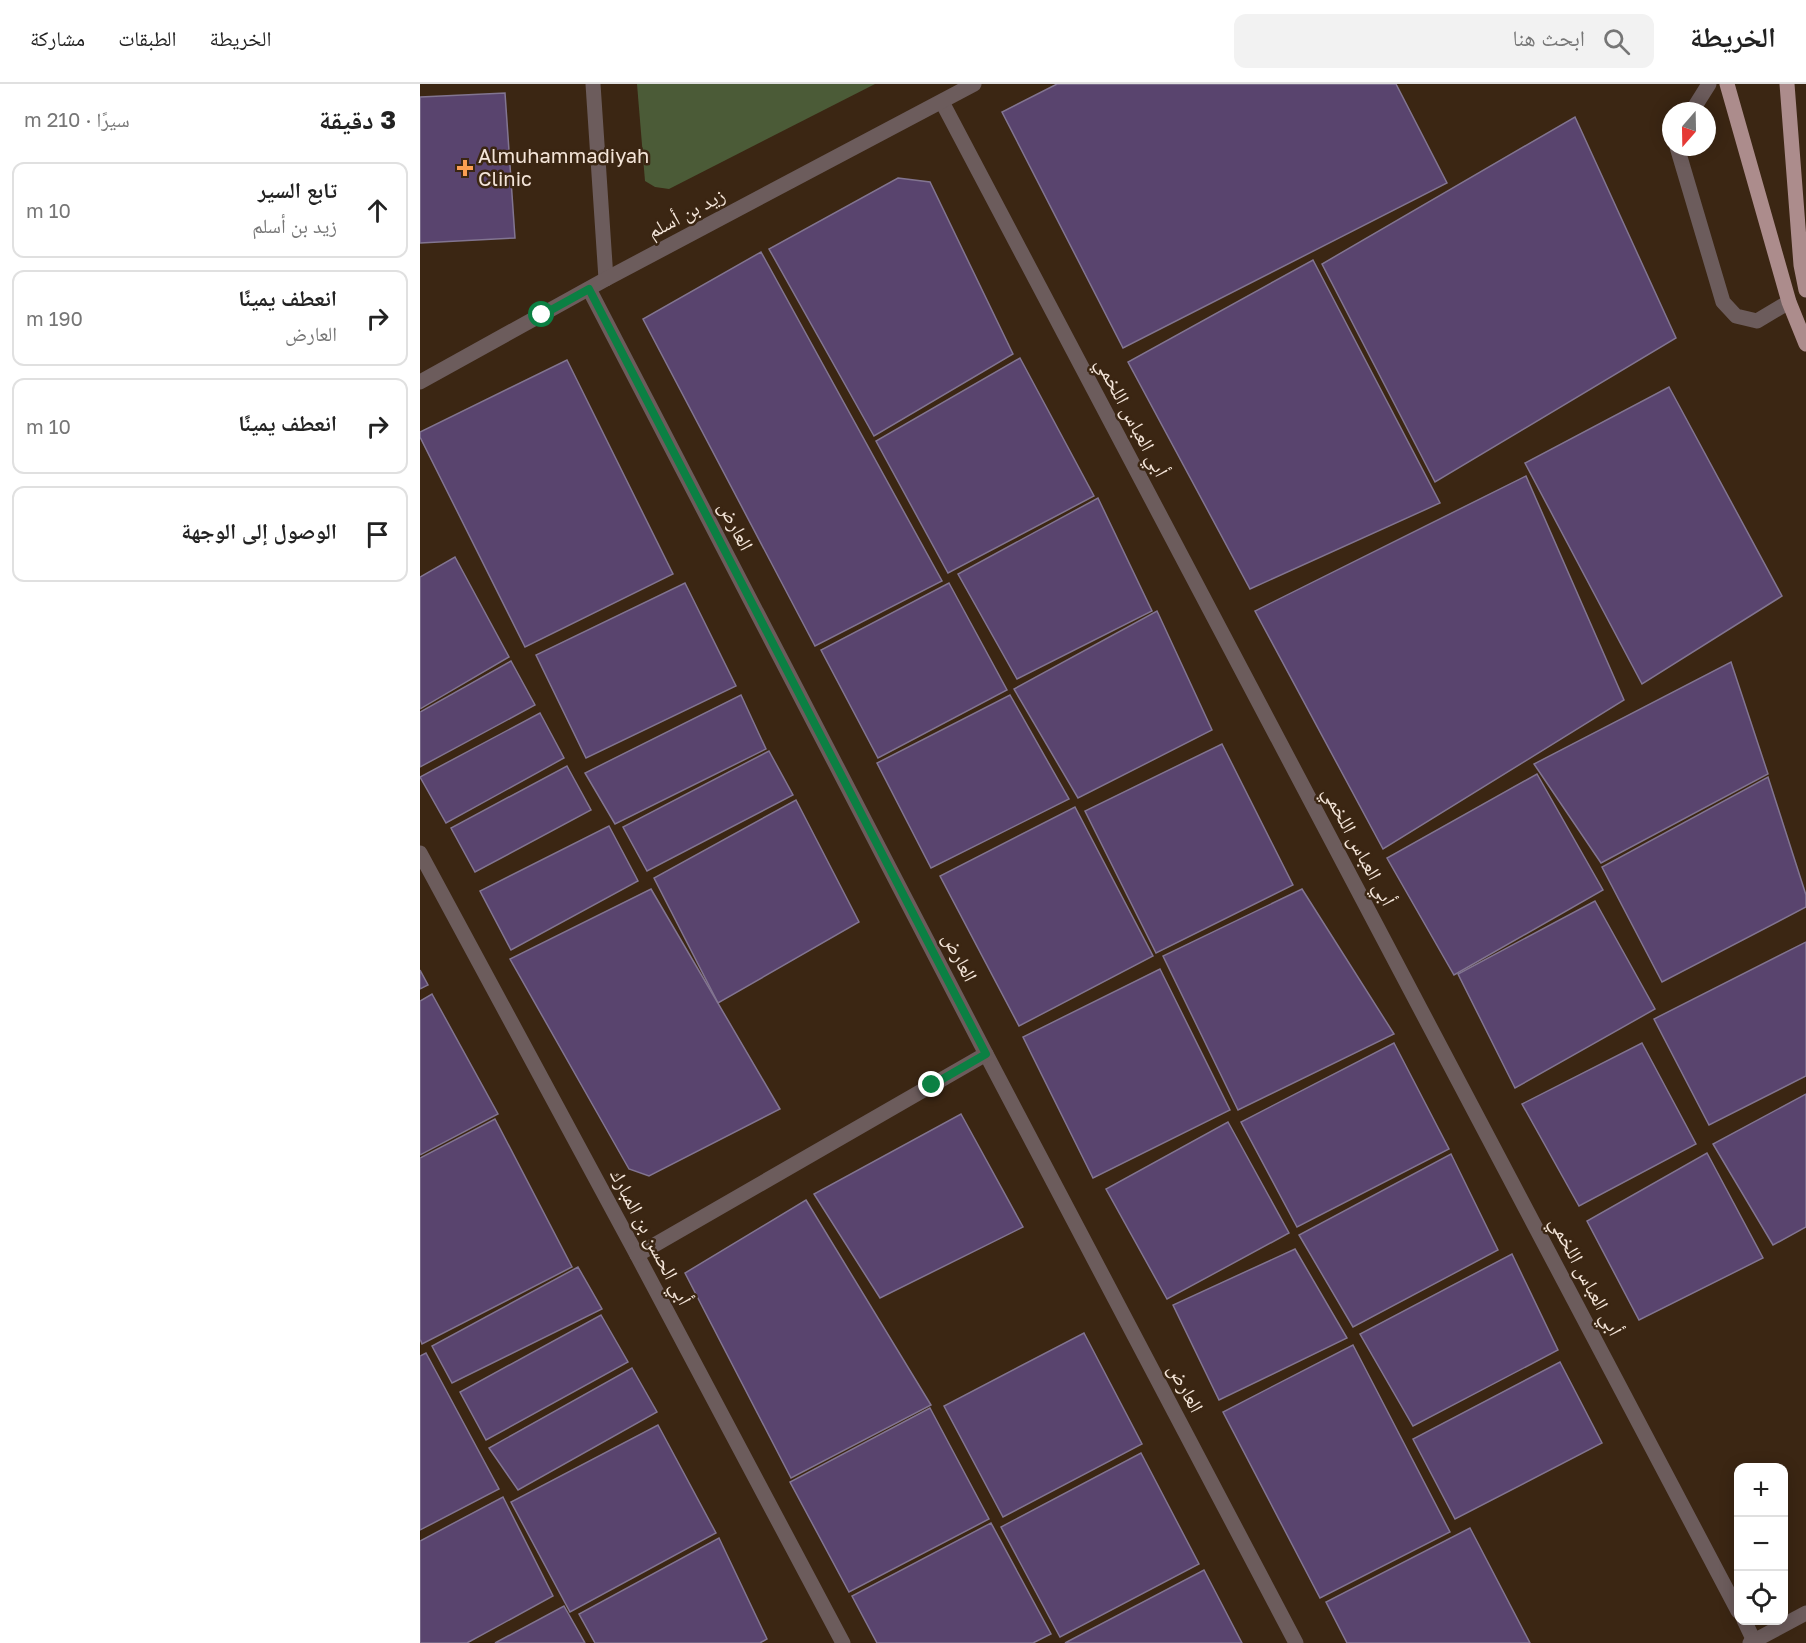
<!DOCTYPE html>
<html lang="ar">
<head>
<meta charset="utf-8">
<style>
  :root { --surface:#fff; --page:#f2f2f2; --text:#222; --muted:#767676; --line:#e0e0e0 }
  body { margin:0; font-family:"Golos Text","Noto Naskh Arabic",sans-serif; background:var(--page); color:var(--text); direction:rtl }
  .controls { position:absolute; right:18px; bottom:18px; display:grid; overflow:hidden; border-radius:12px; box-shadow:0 3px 15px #0003 }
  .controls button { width:54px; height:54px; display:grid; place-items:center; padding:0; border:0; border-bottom:2px solid var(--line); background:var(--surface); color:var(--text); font:30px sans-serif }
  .compass { position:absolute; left:1242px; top:18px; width:54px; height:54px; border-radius:50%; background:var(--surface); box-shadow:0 3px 15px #0003; rotate:200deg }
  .stop { position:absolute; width:18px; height:18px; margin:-14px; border:4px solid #0b8043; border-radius:50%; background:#fff }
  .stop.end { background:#0b8043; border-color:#fff; box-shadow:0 2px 6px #0008 }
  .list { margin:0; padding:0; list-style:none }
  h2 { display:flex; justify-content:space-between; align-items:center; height:78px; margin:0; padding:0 24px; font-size:26px }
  h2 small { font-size:20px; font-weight:400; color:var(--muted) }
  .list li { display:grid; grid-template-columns:39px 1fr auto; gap:18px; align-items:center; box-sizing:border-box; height:96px; margin:0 12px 12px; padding:0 12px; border:2px solid var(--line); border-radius:12px }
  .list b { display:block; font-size:22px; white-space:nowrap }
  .list p { margin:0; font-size:20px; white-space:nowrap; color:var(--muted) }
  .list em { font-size:20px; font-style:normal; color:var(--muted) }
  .icon { flex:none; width:33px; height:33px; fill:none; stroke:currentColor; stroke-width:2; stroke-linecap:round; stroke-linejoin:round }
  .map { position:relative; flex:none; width:1386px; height:1559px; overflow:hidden; direction:ltr }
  header { display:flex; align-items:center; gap:36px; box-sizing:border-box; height:84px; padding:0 30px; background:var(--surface); border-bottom:2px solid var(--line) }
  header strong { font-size:28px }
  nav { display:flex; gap:33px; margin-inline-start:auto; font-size:21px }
  .search { width:420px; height:54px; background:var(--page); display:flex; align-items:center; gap:15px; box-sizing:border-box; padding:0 21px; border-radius:12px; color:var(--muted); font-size:22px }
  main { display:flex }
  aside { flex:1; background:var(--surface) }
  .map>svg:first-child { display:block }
  .green { fill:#4b5b37 }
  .building { fill:#59446e; stroke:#827591; stroke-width:1.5 }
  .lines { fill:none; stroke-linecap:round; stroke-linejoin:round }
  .minor { stroke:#6c5c5c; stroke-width:15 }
  .major { stroke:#ac8c8c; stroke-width:15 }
  .route { stroke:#0b8043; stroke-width:8 }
  .poi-dot { fill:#fb9e52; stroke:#3b2613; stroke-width:2 }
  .labels { text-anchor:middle; stroke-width:5; stroke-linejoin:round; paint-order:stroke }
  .poi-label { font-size:20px; fill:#f4e5d9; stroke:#3b2613; text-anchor:start }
  .street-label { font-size:20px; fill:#f4e5d9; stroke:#3b2613 }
</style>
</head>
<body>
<header>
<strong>الخريطة</strong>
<div class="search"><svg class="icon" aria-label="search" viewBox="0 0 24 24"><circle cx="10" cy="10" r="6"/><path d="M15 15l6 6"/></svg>ابحث هنا</div>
<nav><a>الخريطة</a><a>الطبقات</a><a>مشاركة</a></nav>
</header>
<main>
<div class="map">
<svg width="1386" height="1559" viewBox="0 0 1386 1559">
  <rect width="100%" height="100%" fill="#3b2613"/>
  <path class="green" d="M217,0H455L249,105L235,103L225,97Z"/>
  <g class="building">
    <path d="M637,0H976L1027,99L703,264L582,28Z"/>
    <path d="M85,9L95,154L0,159V13Z"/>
    <path d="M1155,33L1256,254L1015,398L902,180Z"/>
    <path d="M478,94L510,98L593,270L454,352L349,165Z"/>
    <path d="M341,168L522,497L395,562L223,235Z"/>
    <path d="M893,176L1020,419L830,505L708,278Z"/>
    <path d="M600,274L674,412L528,489L456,357Z"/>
    <path d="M147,276L253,490L105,563L0,353V348Z"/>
    <path d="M1249,303L1362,512L1222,600L1105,379Z"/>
    <path d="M1106,392L1204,616L963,765L835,527Z"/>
    <path d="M678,414L732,527L597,595L538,490Z"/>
    <path d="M35,473L89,573L0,625V493Z"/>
    <path d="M265,499L316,602L166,674L116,571Z"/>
    <path d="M529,499L587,606L458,674L401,566Z"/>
    <path d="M737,527L792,646L658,714L594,605Z"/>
    <path d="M91,577L115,621L0,683V628Z"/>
    <path d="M1311,578L1348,690L1181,779L1114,680Z"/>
    <path d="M321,611L346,665L195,740L165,689Z"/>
    <path d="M590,611L649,715L511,784L457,679Z"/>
    <path d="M120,629L144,674L26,739L0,693Z"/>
    <path d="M802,660L873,801L736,869L665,727Z"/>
    <path d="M349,667L373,711L227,787L203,743Z"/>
    <path d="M147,682L171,726L55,788L31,744Z"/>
    <path d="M1117,690L1183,806L1034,891L967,774Z"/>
    <path d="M1348,693L1386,811V823L1242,898L1182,783Z"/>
    <path d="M376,716L439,838L298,919L234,794Z"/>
    <path d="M655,723L733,872L599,942L520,792Z"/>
    <path d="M189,742L218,797L91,866L60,807Z"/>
    <path d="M231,805L360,1025L229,1092L209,1085L90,875Z"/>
    <path d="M882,805L974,950L818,1026L743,872Z"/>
    <path d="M1175,817L1235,925L1095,1004L1038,890Z"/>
    <path d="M1386,858V992L1289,1041L1234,935Z"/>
    <path d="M740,885L810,1026L673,1094L603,953Z"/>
    <path d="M0,886L8,901L0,905Z"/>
    <path d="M12,910L78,1030L0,1071V917Z"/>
    <path d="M974,959L1029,1065L877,1143L821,1038Z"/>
    <path d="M1222,959L1276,1060L1159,1122L1102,1020Z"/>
    <path d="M1386,1010V1143L1353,1161L1293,1060Z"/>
    <path d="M541,1030L603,1143L460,1214L394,1110Z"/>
    <path d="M75,1035L152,1183L2,1260L0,1255V1074Z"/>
    <path d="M808,1038L869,1149L747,1215L686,1105Z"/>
    <path d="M1287,1069L1343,1174L1219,1236L1167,1137Z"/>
    <path d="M1031,1070L1078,1166L933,1243L879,1151Z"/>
    <path d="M386,1116L511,1321L371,1394L265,1189Z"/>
    <path d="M875,1165L927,1254L799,1316L753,1221Z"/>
    <path d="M1092,1170L1138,1266L993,1342L940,1250Z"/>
    <path d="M158,1183L182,1225L32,1299L12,1262Z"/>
    <path d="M181,1231L208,1278L66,1356L40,1308Z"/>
    <path d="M664,1249L722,1360L583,1433L524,1322Z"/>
    <path d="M933,1261L1030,1448L900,1514L803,1328Z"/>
    <path d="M6,1269L79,1405L0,1446V1272Z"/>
    <path d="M1140,1278L1182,1359L1035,1435L993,1355Z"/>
    <path d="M212,1284L237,1328L98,1406L69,1364Z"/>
    <path d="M510,1324L569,1435L429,1508L370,1398Z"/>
    <path d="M238,1341L296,1449L150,1528L91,1418Z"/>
    <path d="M721,1369L779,1480L640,1553L581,1443Z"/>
    <path d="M83,1413L133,1512L47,1559H0V1457Z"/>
    <path d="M571,1439L631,1550L613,1559H457L432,1512Z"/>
    <path d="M1050,1444L1110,1559H927L906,1518Z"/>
    <path d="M299,1454L347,1555L340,1559H175L159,1530Z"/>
    <path d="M784,1486L822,1559H645Z"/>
    <path d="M144,1522L165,1559H75Z"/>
  </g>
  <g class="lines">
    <g class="minor">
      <path d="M173,0L186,195"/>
      <path d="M522,18L1318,1527"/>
      <path d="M1272,27L1289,0"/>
      <path d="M1257,63L1303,218L1316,232L1337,237L1369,218"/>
      <path d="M169,205L566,970L876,1559"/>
      <path d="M0,298L186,195L554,0"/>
      <path d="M0,769L217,1171L423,1559"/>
      <path d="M217,1171L566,970"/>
      <path d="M1324,1536L1334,1557"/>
      <path d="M1330,1559L1386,1529"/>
    </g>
    <g class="major">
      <path d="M1307,0L1369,218L1386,260"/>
      <path d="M1367,0L1381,181L1386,206"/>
    </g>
  </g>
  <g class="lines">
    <path class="route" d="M122,231L169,205L566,970L512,1001"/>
  </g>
  <path class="poi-dot" d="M42 75h6v6h6v6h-6v6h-6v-6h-6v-6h6z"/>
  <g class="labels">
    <g class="poi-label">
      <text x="58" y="79">Almuhammadiyah<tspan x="58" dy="23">Clinic</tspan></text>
    </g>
    <g class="street-label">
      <text transform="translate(266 129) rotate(-28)" y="7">زيد بن أسلم</text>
      <text transform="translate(712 333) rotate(62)" y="7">أبي العباس اللخمي</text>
      <text transform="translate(316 442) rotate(63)" y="7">العارض</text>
      <text transform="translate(939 762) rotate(62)" y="7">أبي العباس اللخمي</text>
      <text transform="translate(540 873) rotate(63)" y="7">العارض</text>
      <text transform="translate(231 1153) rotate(62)" y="7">أبي الحسن بن المبارك</text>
      <text transform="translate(1166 1192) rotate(62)" y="7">أبي العباس اللخمي</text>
      <text transform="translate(766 1304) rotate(62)" y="7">العارض</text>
    </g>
  </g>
</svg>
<div class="controls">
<button>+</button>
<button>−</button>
<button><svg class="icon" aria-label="locate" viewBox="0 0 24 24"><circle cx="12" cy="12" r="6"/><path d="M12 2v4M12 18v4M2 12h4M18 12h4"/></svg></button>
</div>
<svg class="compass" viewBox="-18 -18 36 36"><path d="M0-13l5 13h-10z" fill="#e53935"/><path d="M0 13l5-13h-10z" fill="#767676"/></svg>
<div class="stop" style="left:122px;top:231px"></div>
<div class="stop end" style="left:512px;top:1001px"></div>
</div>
<aside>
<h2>3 دقيقة<small>سيرًا · 210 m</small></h2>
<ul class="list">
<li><svg class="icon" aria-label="ahead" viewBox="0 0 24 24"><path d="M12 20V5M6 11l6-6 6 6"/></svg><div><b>تابع السير</b><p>زيد بن أسلم</p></div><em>10 m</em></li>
<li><svg class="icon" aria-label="right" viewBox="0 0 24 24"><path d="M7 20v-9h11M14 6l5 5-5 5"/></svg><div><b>انعطف يمينًا</b><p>العارض</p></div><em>190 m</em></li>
<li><svg class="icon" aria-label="right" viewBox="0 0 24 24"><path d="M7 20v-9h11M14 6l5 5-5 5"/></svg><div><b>انعطف يمينًا</b></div><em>10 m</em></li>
<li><svg class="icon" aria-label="arrive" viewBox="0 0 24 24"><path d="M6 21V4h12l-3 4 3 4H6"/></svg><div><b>الوصول إلى الوجهة</b></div></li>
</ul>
</aside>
</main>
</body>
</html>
